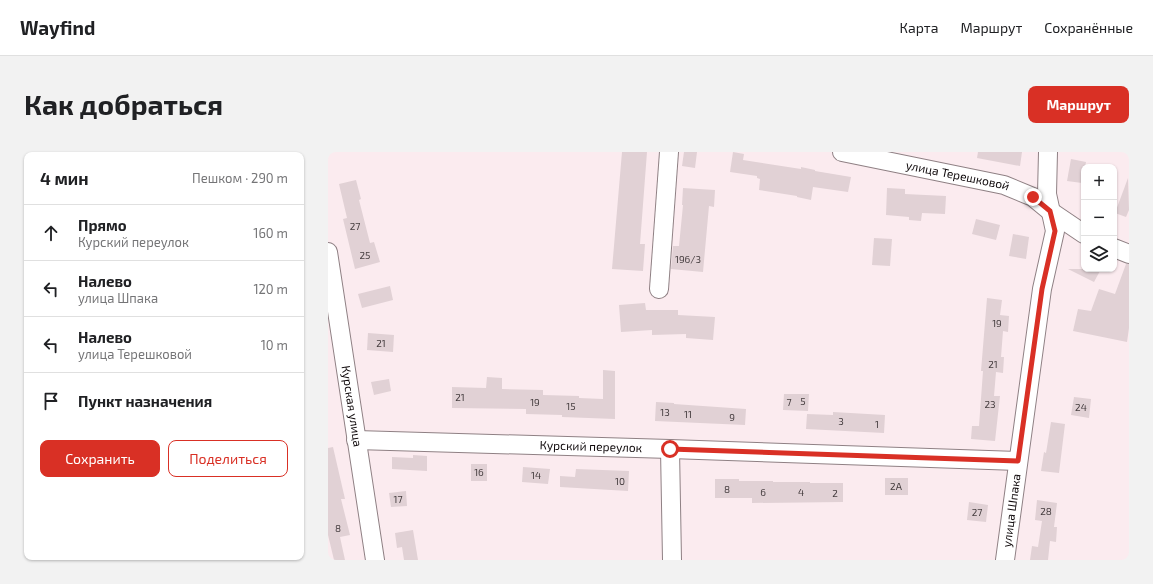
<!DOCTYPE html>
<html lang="ru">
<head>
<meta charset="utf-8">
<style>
  :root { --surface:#fff; --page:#f2f2f2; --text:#202124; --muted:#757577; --line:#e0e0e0; --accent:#d93025 }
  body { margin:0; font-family:"Exo 2",sans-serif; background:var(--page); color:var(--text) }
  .controls { position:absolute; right:12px; top:12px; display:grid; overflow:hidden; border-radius:8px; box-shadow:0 1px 3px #0004 }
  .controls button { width:36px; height:36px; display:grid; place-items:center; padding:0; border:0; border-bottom:1px solid var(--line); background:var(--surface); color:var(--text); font:20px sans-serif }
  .stop { position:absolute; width:12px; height:12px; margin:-9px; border:3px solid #d93025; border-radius:50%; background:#fff }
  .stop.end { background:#d93025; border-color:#fff; box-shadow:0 1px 4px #0008 }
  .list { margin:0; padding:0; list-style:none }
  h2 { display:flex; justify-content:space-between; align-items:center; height:52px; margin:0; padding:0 16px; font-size:17px }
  h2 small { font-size:13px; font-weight:400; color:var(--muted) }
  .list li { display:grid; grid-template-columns:26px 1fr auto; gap:12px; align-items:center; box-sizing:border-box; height:56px; padding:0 16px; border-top:1px solid var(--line) }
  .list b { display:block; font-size:15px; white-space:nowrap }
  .list p { margin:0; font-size:13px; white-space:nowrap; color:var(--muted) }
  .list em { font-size:13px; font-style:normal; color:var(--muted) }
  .actions { display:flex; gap:8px; padding:12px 16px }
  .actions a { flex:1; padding:9px 0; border:1px solid var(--accent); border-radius:8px; text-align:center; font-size:14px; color:var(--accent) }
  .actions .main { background:var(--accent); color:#fff }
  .icon { flex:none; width:22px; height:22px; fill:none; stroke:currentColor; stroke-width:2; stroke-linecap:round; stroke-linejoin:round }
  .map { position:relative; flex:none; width:801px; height:408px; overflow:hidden; border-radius:8px }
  header { display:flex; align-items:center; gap:24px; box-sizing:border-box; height:56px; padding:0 20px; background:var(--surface); border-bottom:1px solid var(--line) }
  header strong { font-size:19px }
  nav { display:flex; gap:22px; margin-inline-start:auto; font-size:14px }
  .intro { display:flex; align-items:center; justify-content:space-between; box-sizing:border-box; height:96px; padding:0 24px }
  h1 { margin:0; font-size:28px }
  .button { padding:10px 18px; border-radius:8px; background:var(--accent); color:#fff; font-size:14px; font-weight:700 }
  main { display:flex; gap:24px; padding:0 24px }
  aside { flex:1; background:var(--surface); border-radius:8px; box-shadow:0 1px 3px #0004 }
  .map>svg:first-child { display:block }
  .building { fill:#e1d1d5 }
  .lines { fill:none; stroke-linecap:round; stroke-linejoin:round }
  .minor-casing { stroke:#8f8084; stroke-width:20 }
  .minor { stroke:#fff; stroke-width:18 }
  .route { stroke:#d93025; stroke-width:5 }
  .labels { text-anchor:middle; stroke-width:3; stroke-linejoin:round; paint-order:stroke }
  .number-label { font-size:10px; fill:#443c3e }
  .street-label { font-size:12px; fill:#100a0c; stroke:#fbebef }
</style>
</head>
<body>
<header>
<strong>Wayfind</strong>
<nav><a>Карта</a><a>Маршрут</a><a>Сохранённые</a></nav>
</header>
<div class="intro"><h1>Как добраться</h1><a class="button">Маршрут</a></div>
<main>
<aside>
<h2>4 мин<small>Пешком · 290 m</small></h2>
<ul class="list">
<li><svg class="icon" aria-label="ahead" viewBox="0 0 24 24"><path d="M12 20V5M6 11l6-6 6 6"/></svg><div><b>Прямо</b><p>Курский переулок</p></div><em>160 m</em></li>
<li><svg class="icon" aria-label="left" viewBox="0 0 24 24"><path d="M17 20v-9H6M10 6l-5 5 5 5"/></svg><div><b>Налево</b><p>улица Шпака</p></div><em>120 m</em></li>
<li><svg class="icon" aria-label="left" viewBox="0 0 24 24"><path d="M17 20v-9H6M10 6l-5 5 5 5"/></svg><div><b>Налево</b><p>улица Терешковой</p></div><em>10 m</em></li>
<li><svg class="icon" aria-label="arrive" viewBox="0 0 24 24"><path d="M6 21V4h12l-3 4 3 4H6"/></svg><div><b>Пункт назначения</b></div></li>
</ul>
<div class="actions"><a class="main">Сохранить</a><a>Поделиться</a></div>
</aside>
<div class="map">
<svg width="801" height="408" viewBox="0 0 801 408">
  <rect width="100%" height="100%" fill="#fbebef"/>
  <g class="building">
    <path d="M294,0H319L312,92H317L315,119L284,117Z"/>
    <path d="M356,0H369L367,16L354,14Z"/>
    <path d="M405,0L416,2L415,8L473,17V15L487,18V19L523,25L520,40L485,35L483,48L469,45V44L431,38L432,27L429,26V24L402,20Z"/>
    <path d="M650,0H694L692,14L649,6Z"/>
    <path d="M743,7L758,10L754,31L739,29Z"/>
    <path d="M800,26L801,58L798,65L787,61Z"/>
    <path d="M28,28L33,47L31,48L42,91L46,90L52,110L27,117L15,67L19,66L11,32Z"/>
    <path d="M355,36L387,38L386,55L381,54L375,120L343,117L345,94H351L355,53H354Z"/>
    <path d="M559,36L577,37V42L618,44L617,62L594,61L593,69L581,68V65L558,63Z"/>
    <path d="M648,67L672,73L668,88L644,82Z"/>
    <path d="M685,82L701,85L698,107L681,104Z"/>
    <path d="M546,86L564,87L562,114L544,113Z"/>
    <path d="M798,112H801V176L799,190L745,179L750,157L763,159L771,137L787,142Z"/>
    <path d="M740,117H773L766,130Z"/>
    <path d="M62,134L65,148L34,156L30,142Z"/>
    <path d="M659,146L674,148L672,163L681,164L680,180L675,179L673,205H676L675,221L668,220L666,244H672L667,289L643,287L644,274H651L655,219H653Z"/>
    <path d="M317,151L318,158H350V163L387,165L385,188L358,186V182L324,183V178L293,180L291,153Z"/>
    <path d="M40,181L66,183L65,200L39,198Z"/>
    <path d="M275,218L287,219V267L234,265V263L198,262V257L124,256V235L158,236L159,225L174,226V237L215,238V243L251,244V246L275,247Z"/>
    <path d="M61,227L63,239L46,243L43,230Z"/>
    <path d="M456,242H481L480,259L455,258Z"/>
    <path d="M746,245L763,247L761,266L743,263Z"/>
    <path d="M328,250L346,251V252L418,257L417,273L327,269Z"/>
    <path d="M505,260L557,263L556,281L478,277L479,262L505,263Z"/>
    <path d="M723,270L737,272L731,321L713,319L716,300L718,301Z"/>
    <path d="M5,295L17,347H13L22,383L12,385L17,408H6L0,383V296Z"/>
    <path d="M85,303L99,304V319L64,317V305L85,306Z"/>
    <rect x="143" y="312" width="16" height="17"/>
    <path d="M195,315L222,317L220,332L194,330Z"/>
    <path d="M248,317L301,319L300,339L232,335V324L247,325Z"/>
    <rect x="557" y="326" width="23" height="17"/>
    <path d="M387,327H411V329H445V330H482V331H515V350L424,351V346H387Z"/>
    <path d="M78,339L79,354L63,355L61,341Z"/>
    <path d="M709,348L729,351L726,375H729L728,390L722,389L720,408H702L704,394L710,395L714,369L707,368Z"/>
    <path d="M641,350L660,353L658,370L639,368Z"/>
    <path d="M85,378L90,408H76L74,395L69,396L67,381Z"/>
  </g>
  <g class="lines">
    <defs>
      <g id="minor">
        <path id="s1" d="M514,0L676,33L705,45L722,59L756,82"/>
        <path d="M786,96L801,102"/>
        <path id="s2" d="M0,100L47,408"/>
        <path d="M331,137L341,0"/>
        <path id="s3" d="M28,288L342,297L690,309"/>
        <path d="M342,297L344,408"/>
        <path id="s4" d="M677,408L714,137L727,79L719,42L720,0"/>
      </g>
    </defs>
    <use href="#minor" class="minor-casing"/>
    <use href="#minor" class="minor"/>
  </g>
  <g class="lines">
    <path class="route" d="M342,297L690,309L714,137L727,79L722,59L705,45"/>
  </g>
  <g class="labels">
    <g class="number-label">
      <text x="27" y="78">27</text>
      <text x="37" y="107">25</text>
      <text x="360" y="111">196/3</text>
      <text x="669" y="175">19</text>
      <text x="53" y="195">21</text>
      <text x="665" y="216">21</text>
      <text x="132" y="249">21</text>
      <text x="475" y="253">5</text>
      <text x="207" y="254">19</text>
      <text x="461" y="254">7</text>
      <text x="662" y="256">23</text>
      <text x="243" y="258">15</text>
      <text x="753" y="259">24</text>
      <text x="337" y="264">13</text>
      <text x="360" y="266">11</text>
      <text x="404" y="269">9</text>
      <text x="513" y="273">3</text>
      <text x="549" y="276">1</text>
      <text x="151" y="324">16</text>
      <text x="208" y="327">14</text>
      <text x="292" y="333">10</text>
      <text x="568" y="338">2А</text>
      <text x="399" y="341">8</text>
      <text x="435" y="344">6</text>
      <text x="473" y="344">4</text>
      <text x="507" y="345">2</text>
      <text x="70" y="351">17</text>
      <text x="718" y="363">28</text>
      <text x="649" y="364">27</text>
      <text x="10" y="380">8</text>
    </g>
    <g class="street-label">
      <text dy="4" stroke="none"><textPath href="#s1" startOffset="118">улица Терешковой</textPath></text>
      <text dy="4" stroke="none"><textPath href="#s2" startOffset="156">Курская улица</textPath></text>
      <text dy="4" stroke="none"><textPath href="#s3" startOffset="235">Курский переулок</textPath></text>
      <text dy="4" stroke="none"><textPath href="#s4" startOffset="50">улица Шпака</textPath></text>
    </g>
  </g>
</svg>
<div class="controls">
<button>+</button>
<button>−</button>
<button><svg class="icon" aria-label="layers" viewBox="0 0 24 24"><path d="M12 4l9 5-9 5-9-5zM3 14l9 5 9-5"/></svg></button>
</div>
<div class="stop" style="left:342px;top:297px"></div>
<div class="stop end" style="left:705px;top:45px"></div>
</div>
</main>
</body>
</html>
